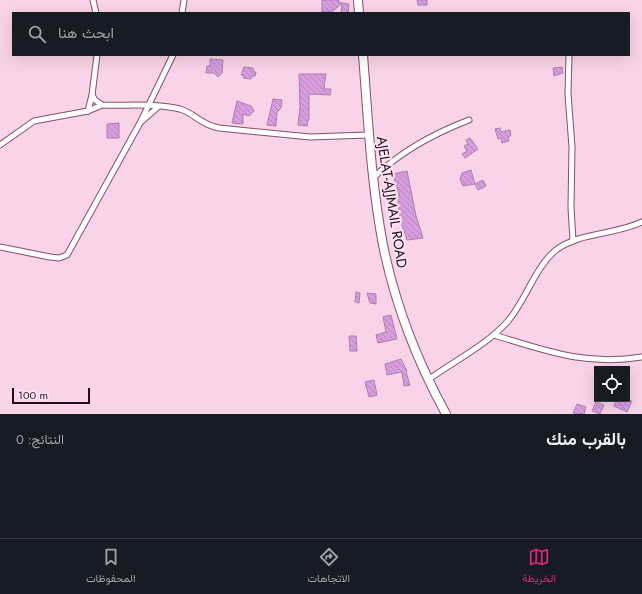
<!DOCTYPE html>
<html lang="ar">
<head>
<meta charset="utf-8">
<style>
  :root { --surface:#171b24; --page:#20242c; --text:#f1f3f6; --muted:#9ea1a6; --line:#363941; --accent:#db2777 }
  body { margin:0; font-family:Jost,Vazirmatn,sans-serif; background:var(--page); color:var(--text); direction:rtl }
  .controls { position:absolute; right:12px; bottom:12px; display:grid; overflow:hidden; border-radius:0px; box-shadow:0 4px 16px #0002 }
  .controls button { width:36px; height:36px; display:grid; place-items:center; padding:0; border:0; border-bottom:1px solid var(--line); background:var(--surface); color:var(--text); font:20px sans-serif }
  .scale { position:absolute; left:12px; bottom:10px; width:78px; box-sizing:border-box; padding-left:4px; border:2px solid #220d1a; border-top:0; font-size:11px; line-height:14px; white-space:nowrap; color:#220d1a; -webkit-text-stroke:3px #fee4f2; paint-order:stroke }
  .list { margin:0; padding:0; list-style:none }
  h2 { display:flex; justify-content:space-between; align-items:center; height:52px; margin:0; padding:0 16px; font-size:17px }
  h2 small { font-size:13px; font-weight:400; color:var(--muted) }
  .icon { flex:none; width:22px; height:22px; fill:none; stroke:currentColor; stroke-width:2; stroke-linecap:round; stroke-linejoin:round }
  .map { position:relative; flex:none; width:642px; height:414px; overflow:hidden; direction:ltr }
  .search { position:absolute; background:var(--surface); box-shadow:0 4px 16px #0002; left:12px; right:12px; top:12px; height:44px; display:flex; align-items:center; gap:10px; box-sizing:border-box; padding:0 14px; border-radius:0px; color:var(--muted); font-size:15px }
  .sheet { height:124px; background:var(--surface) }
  nav { display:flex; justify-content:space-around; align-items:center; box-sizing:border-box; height:56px; border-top:1px solid var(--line); background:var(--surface); font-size:11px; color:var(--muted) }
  nav a { display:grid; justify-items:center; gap:2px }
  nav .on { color:var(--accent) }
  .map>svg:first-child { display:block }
  .building { fill:url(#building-back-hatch); stroke:#ab80af }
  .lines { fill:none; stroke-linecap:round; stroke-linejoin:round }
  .minor-casing { stroke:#844f70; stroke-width:7 }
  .primary-casing { stroke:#844f70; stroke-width:10 }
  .minor { stroke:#fff; stroke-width:5 }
  .primary { stroke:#fff; stroke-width:8 }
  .labels { text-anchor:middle; stroke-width:4; stroke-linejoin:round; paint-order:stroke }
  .street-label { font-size:14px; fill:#220d1a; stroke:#fee4f2 }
</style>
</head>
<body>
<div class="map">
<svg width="642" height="414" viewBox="0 0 642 414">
  <defs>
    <pattern id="building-back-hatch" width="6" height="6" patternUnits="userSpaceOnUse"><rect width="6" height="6" fill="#d89ddf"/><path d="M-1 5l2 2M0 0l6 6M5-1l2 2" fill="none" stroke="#b986bf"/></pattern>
  </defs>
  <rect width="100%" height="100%" fill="#f9d3e8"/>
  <g class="building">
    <path d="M322,0H339L338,2L342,3L332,12H322Z"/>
    <path d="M417,0H427V5H418Z"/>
    <path d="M342,3L349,4L348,13H341Z"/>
    <path d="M210,59L223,60L222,73L218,77L214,73H206L207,66H210Z"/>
    <path d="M244,67L253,68L254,72H256L255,76H252L251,79L243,78L244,76L241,75Z"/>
    <path d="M562,67L563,73L554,76L553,68Z"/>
    <path d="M299,74H326L324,89H331L330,95L309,94V120H308L307,126L298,125L300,107Z"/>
    <path d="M273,99L282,100L281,108L277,112L276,126L267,125Z"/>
    <path d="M237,101L251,106L254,111L249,116L243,114V124L232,123Z"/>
    <path d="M119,123V138H107V124Z"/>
    <path d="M500,128L501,132L510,130L511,135L508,138L509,141L502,143L501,138L498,139L495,129Z"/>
    <path d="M470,138L478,149L465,158L462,154L467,151L464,146L468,144L466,140Z"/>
    <path d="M471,170L475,184L463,186L460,179L462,173Z"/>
    <path d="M407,171L416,216L423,238L407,240L400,219L398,202L399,194L393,174Z"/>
    <path d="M483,180L486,186L478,190L475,184Z"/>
    <path d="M356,292L360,293L359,303L355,302Z"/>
    <path d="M367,293L376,294V304L370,303Z"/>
    <path d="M391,315L397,339L378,343L376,335L386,332L383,317Z"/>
    <path d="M349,336H356L357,351H350Z"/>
    <path d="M401,359L407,371L406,372L410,385L404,386L402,372L387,375L385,364Z"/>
    <path d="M374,380L377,395L369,397L365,382Z"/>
    <path d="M617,399L632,401L627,412L614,406Z"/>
    <path d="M596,402L604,405L600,414L592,411Z"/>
    <path d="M577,404L586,407L584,414L573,413Z"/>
  </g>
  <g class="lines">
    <defs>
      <g id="minor">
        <path d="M93,0L96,13"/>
        <path d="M182,13L184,0"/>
        <path d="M97,55L92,95L95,100L102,105C127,106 155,103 180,109C196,114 199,124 219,128L310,137L368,135"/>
        <path d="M569,55L568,94L572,147L571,207L573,241"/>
        <path d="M88,111L92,95"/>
        <path d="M141,122L158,107"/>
        <path d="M0,145L34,121L88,111L102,105"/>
        <path d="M373,178C400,152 435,133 469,120"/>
        <path d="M0,247L50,257L59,258L67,255L140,123L173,55"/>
        <path d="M494,335C547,351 585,366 642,357"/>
        <path d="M428,380C454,361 487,345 508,321C526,300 535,267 556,250C580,232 615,235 642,222"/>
      </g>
      <g id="primary">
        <path d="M358,0L359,13"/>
        <path d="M363,55C368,118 371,182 383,245C395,304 417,361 446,414"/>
      </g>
    </defs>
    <use href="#minor" class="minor-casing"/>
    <use href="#primary" class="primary-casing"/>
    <use href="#minor" class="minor"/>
    <use href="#primary" class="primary"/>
  </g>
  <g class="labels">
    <g class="street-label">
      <text transform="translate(392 202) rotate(81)" y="5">AJELAT-AJJMAIL ROAD</text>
    </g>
  </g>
</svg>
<div class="controls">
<button><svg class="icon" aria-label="locate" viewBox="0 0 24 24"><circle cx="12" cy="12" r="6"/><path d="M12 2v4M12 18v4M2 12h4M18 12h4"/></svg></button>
</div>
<div class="scale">100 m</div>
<div class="search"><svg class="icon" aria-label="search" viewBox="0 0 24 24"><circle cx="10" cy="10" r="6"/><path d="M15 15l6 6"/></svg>ابحث هنا</div>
</div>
<section class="sheet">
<h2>بالقرب منك<small>النتائج: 0</small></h2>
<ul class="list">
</ul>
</section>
<nav>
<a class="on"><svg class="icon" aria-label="map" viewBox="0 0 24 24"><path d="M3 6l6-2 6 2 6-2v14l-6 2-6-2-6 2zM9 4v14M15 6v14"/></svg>الخريطة</a>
<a><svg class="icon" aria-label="directions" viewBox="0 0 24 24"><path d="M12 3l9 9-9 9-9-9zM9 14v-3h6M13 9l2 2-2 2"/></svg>الاتجاهات</a>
<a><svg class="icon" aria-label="saved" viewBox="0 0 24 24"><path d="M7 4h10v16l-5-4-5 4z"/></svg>المحفوظات</a>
</nav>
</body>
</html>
